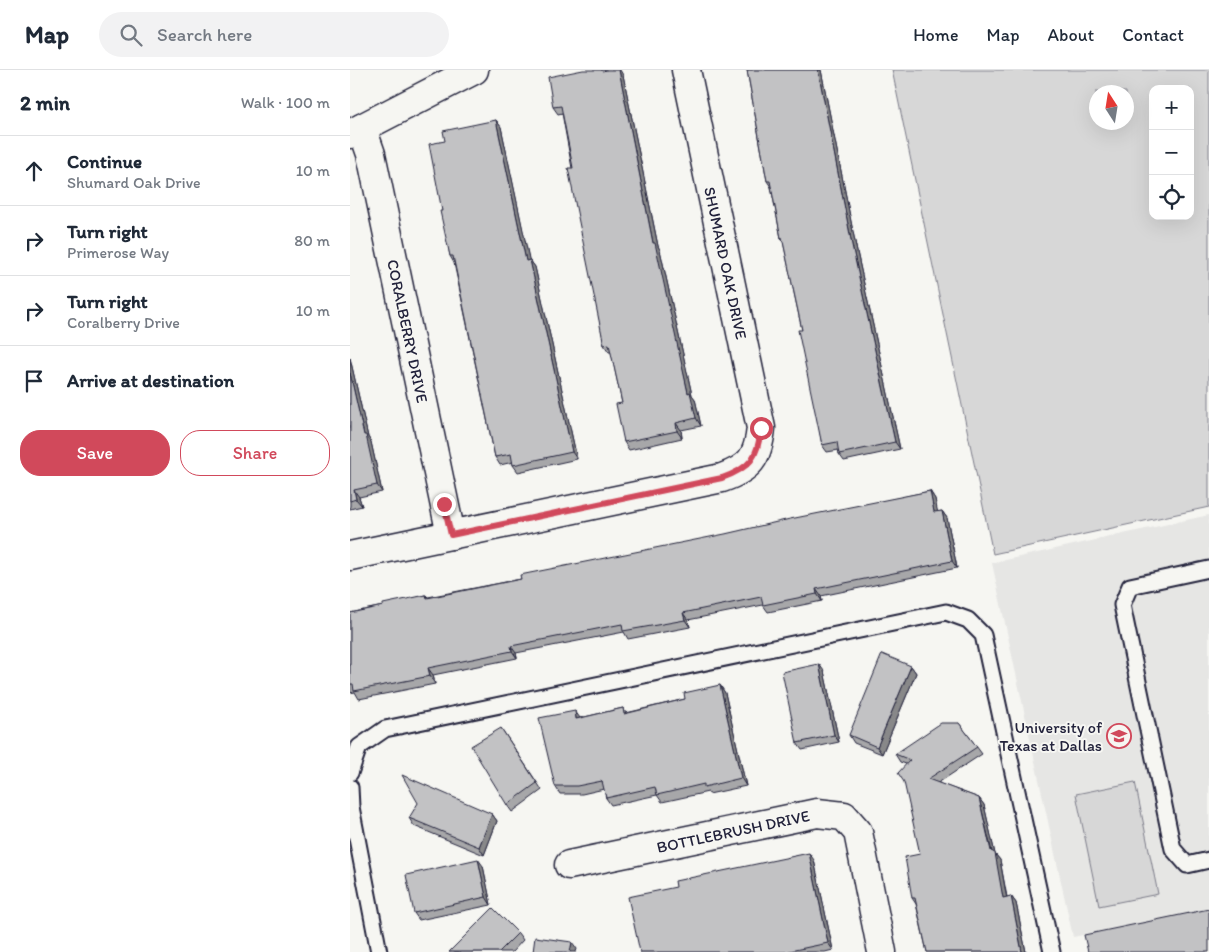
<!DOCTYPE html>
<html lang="en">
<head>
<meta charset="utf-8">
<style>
  :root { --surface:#fff; --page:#f2f2f3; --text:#1f2937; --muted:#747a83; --line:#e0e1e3; --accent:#d1495b }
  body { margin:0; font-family:Itim,sans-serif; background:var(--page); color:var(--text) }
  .controls { position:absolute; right:15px; top:15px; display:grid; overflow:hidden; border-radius:10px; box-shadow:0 5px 20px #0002 }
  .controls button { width:45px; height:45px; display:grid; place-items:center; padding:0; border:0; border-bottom:1px solid var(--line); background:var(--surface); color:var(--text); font:25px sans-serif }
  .compass { position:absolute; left:739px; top:15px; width:45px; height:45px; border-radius:50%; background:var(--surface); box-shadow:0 5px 20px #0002; rotate:348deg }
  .stop { position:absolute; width:15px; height:15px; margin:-11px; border:4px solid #d1495b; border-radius:50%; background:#fff }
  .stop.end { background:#d1495b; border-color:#fff; box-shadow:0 1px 5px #0008 }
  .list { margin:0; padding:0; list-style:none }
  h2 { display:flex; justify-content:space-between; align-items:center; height:65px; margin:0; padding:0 20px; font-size:21px }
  h2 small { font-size:16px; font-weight:400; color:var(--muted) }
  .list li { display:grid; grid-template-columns:32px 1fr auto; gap:15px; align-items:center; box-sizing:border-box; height:70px; padding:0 20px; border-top:1px solid var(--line) }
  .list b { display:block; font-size:19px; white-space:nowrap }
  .list p { margin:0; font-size:16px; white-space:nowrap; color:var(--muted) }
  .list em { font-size:16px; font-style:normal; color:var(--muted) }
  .actions { display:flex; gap:10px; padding:15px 20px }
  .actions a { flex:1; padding:11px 0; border:1px solid var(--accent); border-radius:20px; text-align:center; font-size:18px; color:var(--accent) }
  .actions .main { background:var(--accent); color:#fff }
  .icon { flex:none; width:28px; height:28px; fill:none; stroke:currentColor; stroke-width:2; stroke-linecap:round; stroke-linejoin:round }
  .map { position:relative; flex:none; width:859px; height:882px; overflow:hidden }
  header { display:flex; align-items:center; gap:30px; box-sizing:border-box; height:70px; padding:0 25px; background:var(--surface); border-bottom:1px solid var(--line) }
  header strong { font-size:24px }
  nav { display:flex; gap:28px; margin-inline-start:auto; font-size:18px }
  .search { width:350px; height:45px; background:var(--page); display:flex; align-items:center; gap:12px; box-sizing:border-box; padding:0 18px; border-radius:28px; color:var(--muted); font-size:19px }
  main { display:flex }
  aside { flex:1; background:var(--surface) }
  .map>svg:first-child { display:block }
  .built { fill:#e6e6e4 }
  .green { fill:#d7d7d7; stroke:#7c7c89; fill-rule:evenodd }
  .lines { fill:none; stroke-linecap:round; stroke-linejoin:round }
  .service-casing { stroke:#22223b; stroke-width:19 }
  .minor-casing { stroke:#22223b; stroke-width:31 }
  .service { stroke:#f6f6f2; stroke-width:15 }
  .minor { stroke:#f6f6f2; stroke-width:28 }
  .wall { fill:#a7a7a9; stroke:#22223b }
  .shaded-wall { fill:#888889; stroke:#22223b }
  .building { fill:#c2c2c4; stroke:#22223b }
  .route { stroke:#d1495b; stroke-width:6 }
  .labels { text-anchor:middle; stroke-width:4; stroke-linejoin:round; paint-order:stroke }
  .street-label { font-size:16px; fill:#22223b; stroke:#f6f6f2 }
  .poi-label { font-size:16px; fill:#22223b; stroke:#f6f6f2; text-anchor:end }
</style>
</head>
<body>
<header>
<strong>Map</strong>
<div class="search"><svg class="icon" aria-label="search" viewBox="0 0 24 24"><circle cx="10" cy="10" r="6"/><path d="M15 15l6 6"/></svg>Search here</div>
<nav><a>Home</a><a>Map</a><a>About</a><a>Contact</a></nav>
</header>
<main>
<aside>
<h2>2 min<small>Walk · 100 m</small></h2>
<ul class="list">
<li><svg class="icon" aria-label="ahead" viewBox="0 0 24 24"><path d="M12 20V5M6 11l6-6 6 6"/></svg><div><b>Continue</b><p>Shumard Oak Drive</p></div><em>10 m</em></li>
<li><svg class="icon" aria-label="right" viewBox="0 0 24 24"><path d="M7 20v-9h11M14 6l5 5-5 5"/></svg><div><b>Turn right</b><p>Primerose Way</p></div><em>80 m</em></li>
<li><svg class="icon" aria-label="right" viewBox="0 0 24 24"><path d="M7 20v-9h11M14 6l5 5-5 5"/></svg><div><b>Turn right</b><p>Coralberry Drive</p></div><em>10 m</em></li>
<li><svg class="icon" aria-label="arrive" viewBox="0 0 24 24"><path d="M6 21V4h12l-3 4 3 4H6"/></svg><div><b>Arrive at destination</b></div></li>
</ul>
<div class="actions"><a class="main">Save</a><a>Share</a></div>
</aside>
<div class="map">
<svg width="859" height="882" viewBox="0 0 859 882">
  <rect width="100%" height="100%" fill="#f6f6f2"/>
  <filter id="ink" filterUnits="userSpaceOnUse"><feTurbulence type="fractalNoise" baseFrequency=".02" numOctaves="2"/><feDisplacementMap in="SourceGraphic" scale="10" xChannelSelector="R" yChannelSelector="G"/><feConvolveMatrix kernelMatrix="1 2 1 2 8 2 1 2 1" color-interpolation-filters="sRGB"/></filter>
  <g filter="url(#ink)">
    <path class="built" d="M859,445V839L723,867L642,493Z"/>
    <g class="green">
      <path d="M542,0H859V437L643,484ZM803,19H840V146H803ZM776,22V52H746V22Z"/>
      <path d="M785,712L808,824L749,836L726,724Z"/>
    </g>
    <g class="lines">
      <defs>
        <g id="service">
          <path d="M859,499L780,516L772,535L823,779L837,795L859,790"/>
          <path d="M0,703L9,677L35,659L596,542L618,550L633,565L702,882"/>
          <path d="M0,717L1,737L29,882"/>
        </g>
        <g id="minor">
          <path d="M12,58L21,84L101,465"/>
          <path d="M0,64L124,0"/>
          <path d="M0,486L372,408C400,398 408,388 411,358L336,0"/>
          <path d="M219,795L467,743L494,746L508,762L532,882"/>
        </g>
      </defs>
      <use href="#service" class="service-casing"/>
      <use href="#minor" class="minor-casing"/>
      <use href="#service" class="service"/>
      <use href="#minor" class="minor"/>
    </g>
    <g class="wall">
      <path d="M397,0H471L507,182L550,379L494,391L489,384V380L477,382L472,375L452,260L433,171L431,168L421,117L417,111Z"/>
      <path d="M254,1L273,5L308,176L310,180L342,325L345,329L351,356L331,360L332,368L279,380L274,372L272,333L261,282H259L254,275L212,43L208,44L203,37Z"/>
      <path d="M146,50L151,57L179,190H180L185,197L227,389L168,402L163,395V392L150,395L145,387L104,193L100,186L92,141L95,71Z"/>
      <path d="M0,288L18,367L21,372L32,422L9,427L12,436L0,439Z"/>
      <path d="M580,421L585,429L587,442L592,441L597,448L607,498L471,526L472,531L418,542L413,535L338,550L340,557L278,569L274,562L166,583L167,588L83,605L85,614L9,629L5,622L0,623V543L33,536L76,525L78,527L171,509Z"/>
      <path d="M561,596L566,603L532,684L504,673L499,665Z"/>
      <path d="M474,601L489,672L452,680L447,673Z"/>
      <path d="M370,615L375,623L396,716L359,724L358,722L312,732L307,725L261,735L256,728L254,719L232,724H210L205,716L230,648L273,638L276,643L335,629Z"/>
      <path d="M609,653L632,684L588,713L629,728L634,735L645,784L650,790L657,827L661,826L666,833L676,882H577L566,834L562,828L570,784L556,694L550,692L545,684Z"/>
      <path d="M151,658L192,720L162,742L157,735Z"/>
      <path d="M142,744L147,751L134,785L64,756L59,748Z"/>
      <path d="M464,790L483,880L475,882H290Z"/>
      <path d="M133,796L141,835L69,850L64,843Z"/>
      <path d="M168,863L173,870L162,882H99Z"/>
    </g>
    <g class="shaded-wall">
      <path d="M269,0H270L273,5L308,176L310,180L342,325L345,329L351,356L346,348L338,323L303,173Z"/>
      <path d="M468,0H471L507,182L550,379L545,372L502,175Z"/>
      <path d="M146,50L151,57L181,198L176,191Z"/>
      <path d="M180,190L185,197L227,389L222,382Z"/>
      <path d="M0,288L18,367L21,372L32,422L27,415L14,365L0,303Z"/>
      <path d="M326,353L331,360L332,368L327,361Z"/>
      <path d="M4,420L9,427L12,436L6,429Z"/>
      <path d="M580,421L585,429L589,449L584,442Z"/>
      <path d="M592,441L597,448L607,498L602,491Z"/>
      <path d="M466,519L471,526L472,531L467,524Z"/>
      <path d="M333,543L338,550L340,557L335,550Z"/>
      <path d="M161,576L166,583L167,588L162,581Z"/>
      <path d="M469,594L474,601L489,672L484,665Z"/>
      <path d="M561,596L566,603L532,684L527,677Z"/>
      <path d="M78,598L83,605L85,614L80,606Z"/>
      <path d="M370,615L375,623L396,716L391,708Z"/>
      <path d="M225,641L230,648L226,649Z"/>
      <path d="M629,728L634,735L645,784L650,790L658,835L653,828Z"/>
      <path d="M142,744L147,751L134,785L129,777Z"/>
      <path d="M459,783L464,790L483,880L478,873Z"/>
      <path d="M128,789L133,796L141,835L136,827Z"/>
      <path d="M661,826L666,833L676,882H672Z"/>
      <path d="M222,872L227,879L226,882H220Z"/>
    </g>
    <g class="building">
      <path d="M233,0H252V1L257,0H269L303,173H305L338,323L340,322L346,348L326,353L327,361L274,372L266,334L272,333L259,274L254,275L218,98H223L211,36L203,37L198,7Z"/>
      <path d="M397,0H468L502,175L545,372L489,384L487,372L472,375L448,260H452L432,167L431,168L420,111H417Z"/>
      <path d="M146,50L176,191L180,190L222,382L163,395L161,384L145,387L103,186H100L90,141H92L79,74L95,71L93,61Z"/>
      <path d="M0,303L14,365H16L27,415L4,420L6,429L0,431Z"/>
      <path d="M580,421L584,442L592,441L602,491L466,519L467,524L413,535L411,527L333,543L335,550L273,561L272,554L161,576L162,581L78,598L80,606L4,621L3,614H0V543L33,536V534L76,525L77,528L171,509L170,505L375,464L440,449Z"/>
      <path d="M532,584L561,596L527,677L499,665Z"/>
      <path d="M469,594L484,665L447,673L432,602Z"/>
      <path d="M370,615L391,708L354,717V714L307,725L305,717L256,728L252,711L227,716H205L189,648L225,641L226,649L273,638L274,644L335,629L334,623Z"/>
      <path d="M591,653H609L627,677L578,709L629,728L641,781L645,783L653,828L661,826L672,882H577L565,828H562L555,787L570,784L554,712L548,703L560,690L545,684Z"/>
      <path d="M151,658L187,713L157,735L121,676Z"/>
      <path d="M52,705L142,744L129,777L59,748L68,733Z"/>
      <path d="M459,783L478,873L435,882H290L278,827L326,817L325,811Z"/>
      <path d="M128,789L136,827L64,843L56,805Z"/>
      <path d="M143,838L168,863L149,882H99Z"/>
      <path d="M859,839V882H738L734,865Z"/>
      <path d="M185,867L222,872L220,882H183Z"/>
    </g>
  </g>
  <g class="lines" filter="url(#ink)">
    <path class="route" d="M94,434L101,465L372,408C400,398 408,388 411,358"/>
  </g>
  <defs>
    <symbol id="university-ring" viewBox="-11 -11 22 22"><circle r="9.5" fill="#f6f6f2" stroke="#d1495b" stroke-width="1.5"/><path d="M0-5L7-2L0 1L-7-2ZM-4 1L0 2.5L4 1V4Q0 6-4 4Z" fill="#d1495b"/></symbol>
  </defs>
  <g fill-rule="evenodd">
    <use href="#university-ring" x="755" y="652" width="28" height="28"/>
  </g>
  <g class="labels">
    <g class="street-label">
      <text transform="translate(376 193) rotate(78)" y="6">SHUMARD OAK DRIVE</text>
      <text transform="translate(58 261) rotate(78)" y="6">CORALBERRY DRIVE</text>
      <text transform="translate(383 761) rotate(-12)" y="6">BOTTLEBRUSH DRIVE</text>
    </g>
    <g class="poi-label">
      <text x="752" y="663">University of<tspan x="752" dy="18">Texas at Dallas</tspan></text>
    </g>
  </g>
</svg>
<div class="controls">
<button>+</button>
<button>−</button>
<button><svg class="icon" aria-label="locate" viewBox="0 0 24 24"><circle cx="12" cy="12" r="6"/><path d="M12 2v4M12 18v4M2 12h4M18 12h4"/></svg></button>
</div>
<svg class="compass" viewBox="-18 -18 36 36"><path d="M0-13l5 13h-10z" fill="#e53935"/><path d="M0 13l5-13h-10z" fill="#747a83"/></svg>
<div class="stop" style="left:411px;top:358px"></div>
<div class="stop end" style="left:94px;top:434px"></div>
</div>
</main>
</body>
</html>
